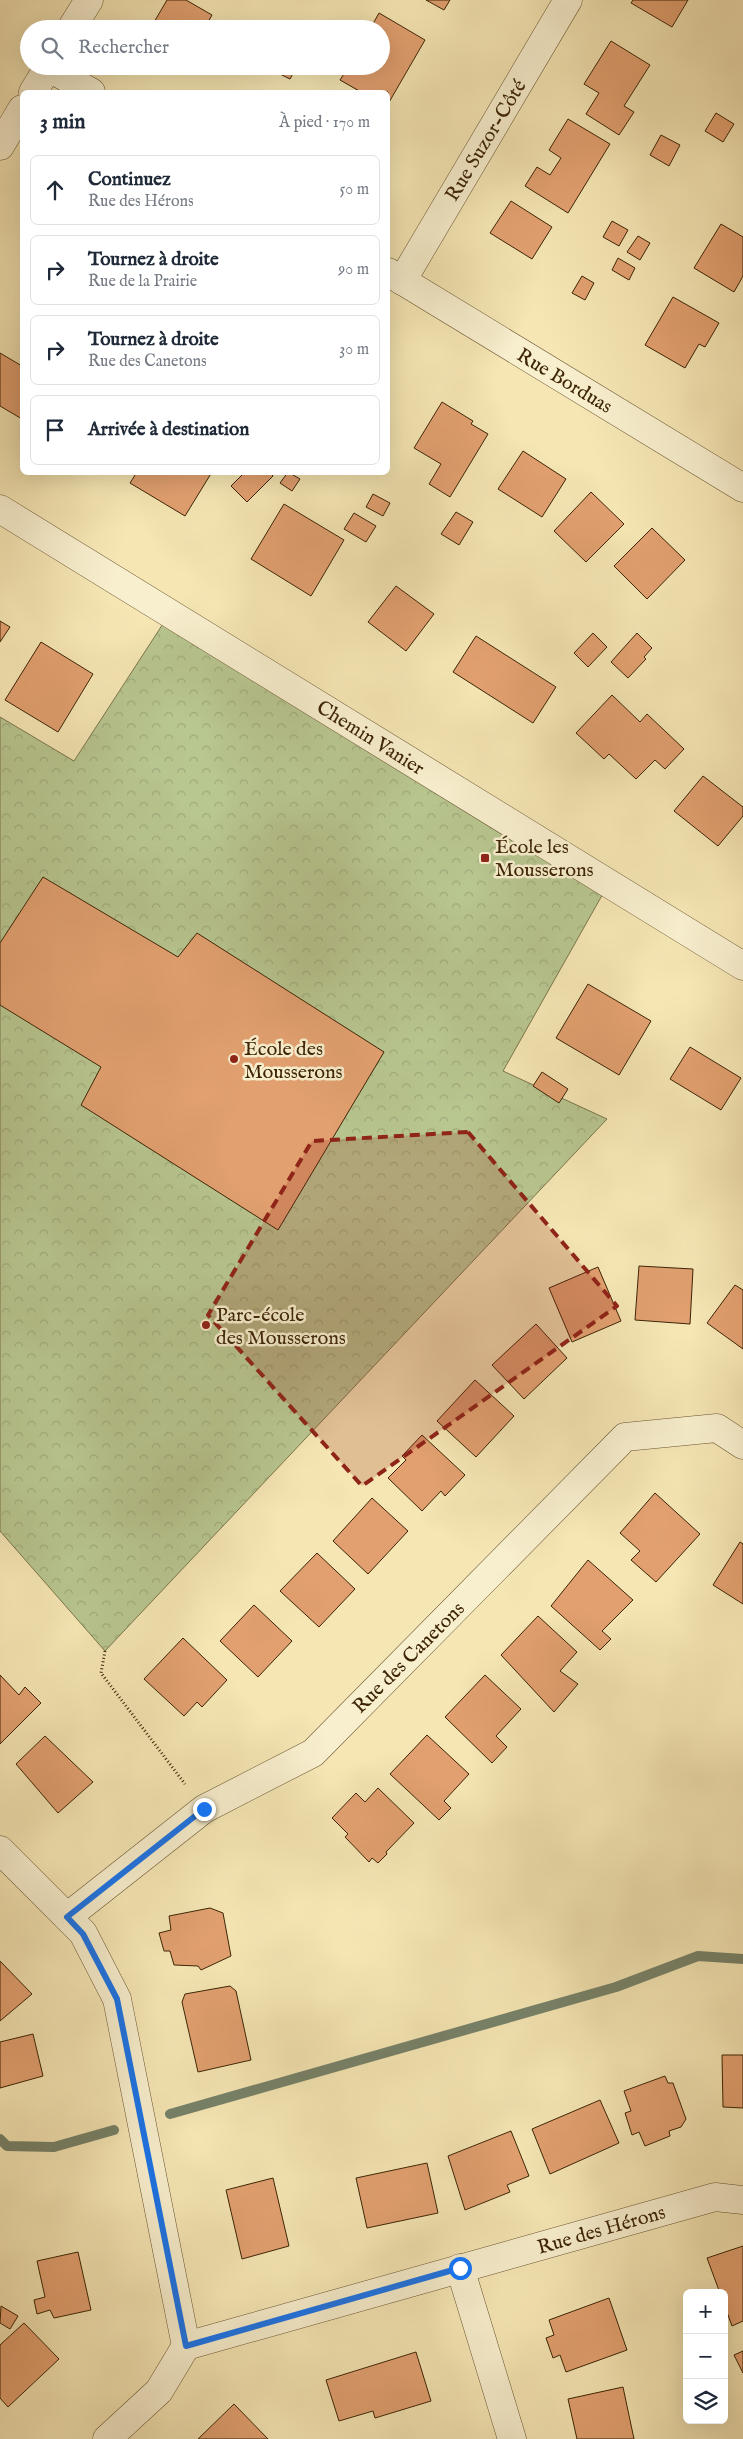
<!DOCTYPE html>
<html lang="fr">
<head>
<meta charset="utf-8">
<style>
  :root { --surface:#fff; --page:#f6f6f7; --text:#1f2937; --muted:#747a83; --line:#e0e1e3 }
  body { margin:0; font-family:"IM FELL English",serif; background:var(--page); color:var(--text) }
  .controls { position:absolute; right:15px; bottom:15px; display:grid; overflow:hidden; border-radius:8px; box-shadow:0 5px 20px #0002 }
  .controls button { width:45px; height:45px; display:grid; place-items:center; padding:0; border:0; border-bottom:1px solid var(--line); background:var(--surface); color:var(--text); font:25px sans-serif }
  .stop { position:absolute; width:15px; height:15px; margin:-11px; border:4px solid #1a73e8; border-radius:50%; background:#fff }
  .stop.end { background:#1a73e8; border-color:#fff; box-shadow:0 1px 5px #0008 }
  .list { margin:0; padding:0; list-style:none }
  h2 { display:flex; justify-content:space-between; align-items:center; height:65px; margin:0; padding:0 20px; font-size:21px }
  h2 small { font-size:16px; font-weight:400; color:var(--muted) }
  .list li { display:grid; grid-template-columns:32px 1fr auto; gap:15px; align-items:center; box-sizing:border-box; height:70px; margin:0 10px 10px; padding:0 10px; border:1px solid var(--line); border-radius:8px }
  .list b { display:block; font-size:19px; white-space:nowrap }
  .list p { margin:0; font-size:16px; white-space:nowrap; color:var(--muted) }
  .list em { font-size:16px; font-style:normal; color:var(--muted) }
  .icon { flex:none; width:28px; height:28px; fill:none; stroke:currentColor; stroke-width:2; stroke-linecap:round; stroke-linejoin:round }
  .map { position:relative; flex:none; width:743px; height:2439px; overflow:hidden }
  .search { position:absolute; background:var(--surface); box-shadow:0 5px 20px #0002; left:20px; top:20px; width:370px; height:55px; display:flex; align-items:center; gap:12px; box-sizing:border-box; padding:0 18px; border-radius:28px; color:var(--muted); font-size:19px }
  .panel { position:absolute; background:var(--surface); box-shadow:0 5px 20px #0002; left:20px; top:90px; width:370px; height:385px; border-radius:8px }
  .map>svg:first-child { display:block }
  .park { fill:url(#park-crowns); stroke:#7a754a }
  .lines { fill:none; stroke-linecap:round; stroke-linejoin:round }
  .stream { stroke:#768269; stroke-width:10 }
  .building { fill:#e2a070; stroke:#3c2405 }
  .minor-casing { stroke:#6a5431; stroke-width:29 }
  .tertiary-casing { stroke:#6a5431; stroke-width:29 }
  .path { stroke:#3c2405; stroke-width:3; stroke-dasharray:1 2.5; stroke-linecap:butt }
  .minor { stroke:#f8efce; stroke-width:28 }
  .tertiary { stroke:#f8efce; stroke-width:28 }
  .route { stroke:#1a73e8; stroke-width:6 }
  .marked { fill:#8f2418; fill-opacity:0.2; stroke:#8f2418; stroke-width:4; stroke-dasharray:10 6; stroke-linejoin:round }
  .poi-dot { fill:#8f2418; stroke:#f8efce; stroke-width:2 }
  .labels { text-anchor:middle; stroke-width:5; stroke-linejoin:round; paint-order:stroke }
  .street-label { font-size:20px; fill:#3c2405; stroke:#f8efce }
  .poi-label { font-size:20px; fill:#3c2405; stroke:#f8efce; text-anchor:start }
</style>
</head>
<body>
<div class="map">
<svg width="743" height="2439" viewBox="0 0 743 2439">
  <defs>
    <pattern id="park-crowns" width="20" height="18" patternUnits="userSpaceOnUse" patternTransform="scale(1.25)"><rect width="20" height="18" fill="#b8c690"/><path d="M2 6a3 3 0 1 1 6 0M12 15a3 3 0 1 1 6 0" fill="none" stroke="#9faa7b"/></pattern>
  </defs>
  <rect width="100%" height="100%" fill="#f5e6b4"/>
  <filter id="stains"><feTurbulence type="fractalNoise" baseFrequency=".004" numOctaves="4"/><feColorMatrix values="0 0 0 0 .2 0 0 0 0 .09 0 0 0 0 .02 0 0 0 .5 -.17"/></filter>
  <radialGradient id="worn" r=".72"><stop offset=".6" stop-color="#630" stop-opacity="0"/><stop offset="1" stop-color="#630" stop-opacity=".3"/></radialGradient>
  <path class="park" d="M170,613L609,883L503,1071L607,1119L105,1651L0,1531V717L74,761Z"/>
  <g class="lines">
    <g class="stream">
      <path d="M170,2114L616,1987L698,1956L743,1959"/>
      <path d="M0,2139L7,2146L54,2147L114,2130"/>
    </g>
  </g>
  <g class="building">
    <path d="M167,0H186L212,15L204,29H150Z"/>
    <path d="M426,0H450L444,10Z"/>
    <path d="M633,0H688L672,27L631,3Z"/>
    <path d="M379,13L425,40L388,104V92H361L340,80L349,66H381V29H370Z"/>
    <path d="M611,41L650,65L624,106L634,112L619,135L586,114L599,93L584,84Z"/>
    <path d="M167,66H182L179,73Z"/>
    <path d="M277,66H297L290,79L274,71Z"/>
    <path d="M716,113L734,124L723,142L705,131Z"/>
    <path d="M568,119L610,144L568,213L525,186L537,167L550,175L561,158L549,150Z"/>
    <path d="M661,135L680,145L669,166L650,155Z"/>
    <path d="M511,201L552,227L532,259L490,233Z"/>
    <path d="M612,221L628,230L619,246L603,237Z"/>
    <path d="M721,224L743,237V276L734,292L694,268Z"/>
    <path d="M638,236L650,243L640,260L627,252Z"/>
    <path d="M618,258L635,268L629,280L612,270Z"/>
    <path d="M582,276L594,283L585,300L572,293Z"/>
    <path d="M673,297L719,323L705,347L699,344L685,368L645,345Z"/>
    <path d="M0,353L22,366V419L0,406Z"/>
    <path d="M442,402L473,421L471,424L488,434L450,497L429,484L441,464L414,448Z"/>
    <path d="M523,451L566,479L542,517L498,489Z"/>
    <path d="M137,472H212L185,516L130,483Z"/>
    <path d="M245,472H270L273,476L247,502L231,486Z"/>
    <path d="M288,472L300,479L292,491L280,483Z"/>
    <path d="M591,492L624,524L586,562L554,531Z"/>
    <path d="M373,494L390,503L383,516L366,507Z"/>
    <path d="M284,504L344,540L311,596L251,559Z"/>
    <path d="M456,512L473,522L459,545L441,534Z"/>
    <path d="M354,513L376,526L366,542L344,529Z"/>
    <path d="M652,528L685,560L647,599L614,566Z"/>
    <path d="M396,586L434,614L406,651L368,622Z"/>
    <path d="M0,621L10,627L0,642Z"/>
    <path d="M593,633L607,647L588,667L574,653Z"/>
    <path d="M637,633L652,648L644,657L646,659L628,678L611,662Z"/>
    <path d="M476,636L556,687L533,723L453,672Z"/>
    <path d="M41,642L93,674L58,732L5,700Z"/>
    <path d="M612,695L640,722L647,714L684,749L665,769L655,760L636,779L609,754L604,759L576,733Z"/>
    <path d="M703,776L743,807V816L718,846L674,811Z"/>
    <path d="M43,877L178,957L197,933L384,1052L278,1230L81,1105L101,1067L0,1005V943Z"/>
    <path d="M588,984L651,1021L619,1075L556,1038Z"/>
    <path d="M690,1047L741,1078L721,1110L670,1079Z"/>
    <path d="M542,1072L568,1089L559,1103L533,1086Z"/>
    <path d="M639,1266L693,1269L690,1324L635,1320Z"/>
    <path d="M598,1267L621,1321L572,1342L549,1288Z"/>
    <path d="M735,1285L743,1290V1349L707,1323Z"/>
    <path d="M536,1324L567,1358L524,1399L492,1365Z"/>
    <path d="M475,1380L514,1416L476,1457L437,1421Z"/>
    <path d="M422,1435L465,1475L445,1496L441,1491L422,1511L388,1478L406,1460L402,1456Z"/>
    <path d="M655,1493L700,1534L656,1582L631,1560L640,1551L620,1533Z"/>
    <path d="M372,1498L408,1531L368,1574L333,1541Z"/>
    <path d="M740,1542L743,1544V1604L713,1585Z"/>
    <path d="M317,1553L355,1589L319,1627L280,1591Z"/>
    <path d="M588,1560L633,1600L602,1631L611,1639L600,1650L551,1606Z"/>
    <path d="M254,1605L292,1641L258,1677L220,1641Z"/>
    <path d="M538,1616L577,1652L560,1671L578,1684L554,1712L501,1655Z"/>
    <path d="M183,1638L227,1680L202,1707L197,1702L184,1716L144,1679Z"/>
    <path d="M0,1675L19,1695L25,1687L41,1703L0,1744Z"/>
    <path d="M485,1675L521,1709L496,1736L507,1747L492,1763L445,1717Z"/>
    <path d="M427,1735L469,1774L444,1801L451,1808L439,1820L390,1774Z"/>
    <path d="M45,1736L93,1782L58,1813L16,1764Z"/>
    <path d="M378,1788L414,1823L386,1852L387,1854L378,1863L372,1858L369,1862L345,1837L348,1834L332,1818L356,1793L365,1802Z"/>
    <path d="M210,1908L223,1913L231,1956L201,1970L198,1966L174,1965L170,1951H164L159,1933L171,1930L169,1916Z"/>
    <path d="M0,1961L32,1994L0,2021Z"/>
    <path d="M230,1986L236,1991L251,2060L198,2072L182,2002L185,1994Z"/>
    <path d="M33,2034L43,2076L0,2088V2042Z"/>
    <path d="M722,2055H743V2108L723,2107Z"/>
    <path d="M665,2076L668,2083H673L686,2119L681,2127L669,2131L670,2136L645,2146L639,2132L632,2135L625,2113L631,2111L624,2091Z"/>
    <path d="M600,2100L619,2143L550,2174L532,2129Z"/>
    <path d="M511,2131L529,2176L507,2185L510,2192L465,2210L448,2156Z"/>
    <path d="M427,2163L438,2213L367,2228L356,2178Z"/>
    <path d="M273,2178L289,2246L242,2259L226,2190Z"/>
    <path d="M743,2246V2321L732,2326L724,2304V2293H720L707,2258Z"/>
    <path d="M78,2252L91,2310L54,2318L50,2310L37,2314L34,2300L45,2297L37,2261Z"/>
    <path d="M609,2298L627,2350L566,2372L560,2355L553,2358L546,2338L554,2335L549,2320Z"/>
    <path d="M1,2306L18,2316L10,2329L0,2323Z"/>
    <path d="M24,2323L59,2359L8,2407L0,2398V2345Z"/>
    <path d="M743,2351V2373L734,2355Z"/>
    <path d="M416,2352L431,2401L375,2418L373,2411L339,2421L326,2380Z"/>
    <path d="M623,2387L634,2439H577L568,2399Z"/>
    <path d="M234,2404L268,2439H198Z"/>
  </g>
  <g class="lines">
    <defs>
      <g id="minor">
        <path d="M71,29L89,0"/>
        <path d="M48,67L91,92"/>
        <path d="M33,92L49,66"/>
        <path d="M0,146L22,109"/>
        <path d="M388,272L743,488"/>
        <path d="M402,281L568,0"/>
        <path d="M0,1850L83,1933L117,1999L186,2346L159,2391L107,2439"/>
        <path d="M67,1917L204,1809L313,1753L625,1437L717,1428L743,1445"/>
        <path d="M460,2268L512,2439"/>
        <path d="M186,2346L715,2197L743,2200"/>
      </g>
      <path id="tertiary" d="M0,509L743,966"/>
    </defs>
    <use href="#minor" class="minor-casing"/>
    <use href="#tertiary" class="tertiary-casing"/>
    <path class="path" d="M105,1651L101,1673L185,1784"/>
    <use href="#minor" class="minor"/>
    <use href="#tertiary" class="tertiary"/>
  </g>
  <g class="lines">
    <path class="route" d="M204,1809L67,1917L83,1934L117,1999L186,2346L460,2268"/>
  </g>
  <path class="marked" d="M468,1132L617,1306L362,1486L208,1315L312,1141Z"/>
  <g class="poi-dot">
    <rect x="480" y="853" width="10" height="10" rx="2.5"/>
    <circle cx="234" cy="1059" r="5"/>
    <circle cx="206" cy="1325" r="5"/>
  </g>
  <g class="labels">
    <g class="street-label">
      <text transform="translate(485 140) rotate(-59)" y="7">Rue Suzor-Côté</text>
      <text transform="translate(565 380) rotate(31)" y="7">Rue Borduas</text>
      <text transform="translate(371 737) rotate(32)" y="7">Chemin Vanier</text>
      <text transform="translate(408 1657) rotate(-45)" y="7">Rue des Canetons</text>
      <text transform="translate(601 2229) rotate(-16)" y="7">Rue des Hérons</text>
    </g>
    <g class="poi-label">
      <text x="495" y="853">École les<tspan x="495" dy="23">Mousserons</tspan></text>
      <text x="244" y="1055">École des<tspan x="244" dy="23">Mousserons</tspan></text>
      <text x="216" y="1321">Parc-école<tspan x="216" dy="23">des Mousserons</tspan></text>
    </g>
  </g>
  <rect width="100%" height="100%" filter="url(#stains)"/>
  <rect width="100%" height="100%" fill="url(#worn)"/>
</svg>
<div class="controls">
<button>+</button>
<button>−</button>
<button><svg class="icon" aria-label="layers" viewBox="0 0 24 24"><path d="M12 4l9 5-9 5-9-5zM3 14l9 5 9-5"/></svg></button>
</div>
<div class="stop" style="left:460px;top:2268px"></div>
<div class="stop end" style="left:204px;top:1809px"></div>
<div class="search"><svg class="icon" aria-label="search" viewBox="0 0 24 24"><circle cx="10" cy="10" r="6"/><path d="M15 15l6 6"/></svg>Rechercher</div>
<section class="panel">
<h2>3 min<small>À pied · 170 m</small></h2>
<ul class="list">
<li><svg class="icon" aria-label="ahead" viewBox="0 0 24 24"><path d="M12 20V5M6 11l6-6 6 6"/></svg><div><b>Continuez</b><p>Rue des Hérons</p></div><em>50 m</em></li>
<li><svg class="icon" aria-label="right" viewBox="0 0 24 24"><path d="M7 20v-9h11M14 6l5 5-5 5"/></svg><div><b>Tournez à droite</b><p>Rue de la Prairie</p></div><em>90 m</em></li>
<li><svg class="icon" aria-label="right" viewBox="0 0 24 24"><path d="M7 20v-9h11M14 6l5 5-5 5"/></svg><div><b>Tournez à droite</b><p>Rue des Canetons</p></div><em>30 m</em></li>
<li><svg class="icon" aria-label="arrive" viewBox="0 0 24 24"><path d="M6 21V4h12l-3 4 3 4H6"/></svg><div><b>Arrivée à destination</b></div></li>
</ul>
</section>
</div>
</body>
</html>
